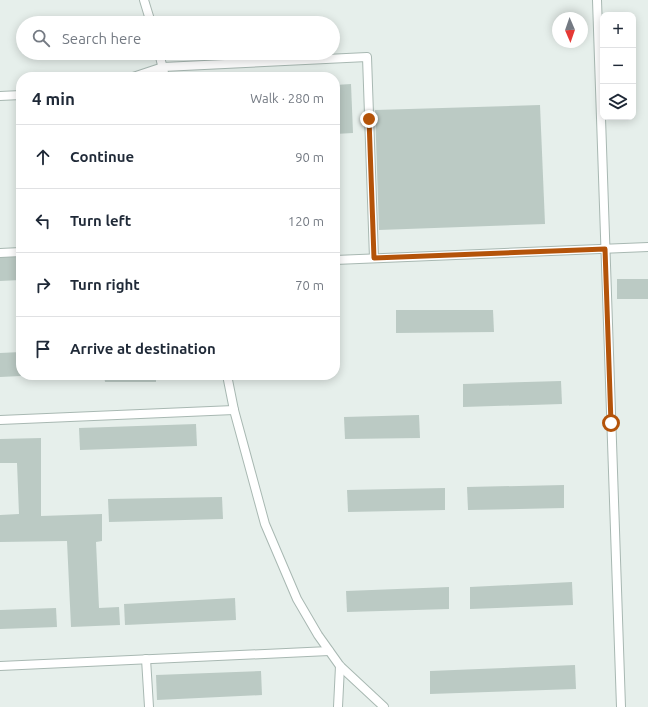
<!DOCTYPE html>
<html lang="en">
<head>
<meta charset="utf-8">
<style>
  :root { --surface:#fff; --page:#f2f2f3; --text:#1f2937; --muted:#747a83; --line:#e0e1e3 }
  body { margin:0; font-family:Ubuntu,sans-serif; background:var(--page); color:var(--text) }
  .controls { position:absolute; right:12px; top:12px; display:grid; overflow:hidden; border-radius:8px; box-shadow:0 2px 10px #0003 }
  .controls button { width:36px; height:36px; display:grid; place-items:center; padding:0; border:0; border-bottom:1px solid var(--line); background:var(--surface); color:var(--text); font:20px sans-serif }
  .compass { position:absolute; left:552px; top:12px; width:36px; height:36px; border-radius:50%; background:var(--surface); box-shadow:0 2px 10px #0003; rotate:178deg }
  .stop { position:absolute; width:12px; height:12px; margin:-9px; border:3px solid #b45309; border-radius:50%; background:#fff }
  .stop.end { background:#b45309; border-color:#fff; box-shadow:0 1px 4px #0008 }
  .list { margin:0; padding:0; list-style:none }
  h2 { display:flex; justify-content:space-between; align-items:center; height:52px; margin:0; padding:0 16px; font-size:17px }
  h2 small { font-size:13px; font-weight:400; color:var(--muted) }
  .list li { display:grid; grid-template-columns:26px 1fr auto; gap:12px; align-items:center; box-sizing:border-box; height:64px; padding:0 16px; border-top:1px solid var(--line) }
  .list b { display:block; font-size:15px; white-space:nowrap }
  .list em { font-size:13px; font-style:normal; color:var(--muted) }
  .icon { flex:none; width:22px; height:22px; fill:none; stroke:currentColor; stroke-width:2; stroke-linecap:round; stroke-linejoin:round }
  .map { position:relative; flex:none; width:648px; height:707px; overflow:hidden }
  .search { position:absolute; background:var(--surface); box-shadow:0 2px 10px #0003; left:16px; top:16px; width:324px; height:44px; display:flex; align-items:center; gap:10px; box-sizing:border-box; padding:0 14px; border-radius:22px; color:var(--muted); font-size:15px }
  .panel { position:absolute; background:var(--surface); box-shadow:0 2px 10px #0003; left:16px; top:72px; width:324px; height:308px; border-radius:16px }
  .map>svg:first-child { display:block }
  .building { fill:#bbcac4 }
  .lines { fill:none; stroke-linecap:round; stroke-linejoin:round }
  .service-casing { stroke:#a8b8b2; stroke-width:10 }
  .service { stroke:#fff; stroke-width:8 }
  .route { stroke:#b45309; stroke-width:5 }
</style>
</head>
<body>
<div class="map">
<svg width="648" height="707" viewBox="0 0 648 707">
  <rect width="100%" height="100%" fill="#e6efeb"/>
  <g class="building">
    <path d="M351,84L353,133L335,134V85Z"/>
    <path d="M540,105L545,224L379,230L375,110Z"/>
    <path d="M21,254V280L0,281V255Z"/>
    <rect x="617" y="279" width="31" height="20"/>
    <path d="M396,310H493L494,332L396,333Z"/>
    <path d="M21,352V376L0,377V353Z"/>
    <path d="M104,375H156V382H105Z"/>
    <path d="M561,381L562,404L463,407V384Z"/>
    <path d="M419,415L420,438L345,439L344,417Z"/>
    <path d="M196,424L197,446L80,450L79,428Z"/>
    <path d="M41,438V516L102,514V541L96,542L99,608L119,607L120,625L71,627L67,541L0,542V515L19,514L17,463H0V439Z"/>
    <path d="M564,485V508L468,510L467,487Z"/>
    <path d="M445,488V510L348,512L347,490Z"/>
    <path d="M222,497L223,519L109,522L108,499Z"/>
    <path d="M572,582L573,605L470,609V587Z"/>
    <path d="M449,587V609L347,612L346,591Z"/>
    <path d="M235,598L236,620L125,625L124,604Z"/>
    <path d="M56,608L57,627L0,629V610Z"/>
    <path d="M575,665L576,689L430,694V671Z"/>
    <path d="M261,671L262,695L157,700L156,675Z"/>
  </g>
  <g class="lines">
    <defs>
      <g id="service">
        <path d="M144,0L151,23"/>
        <path d="M597,0L621,707"/>
        <path d="M159,53L165,77"/>
        <path d="M133,77L163,67L367,57L374,258"/>
        <path d="M0,96L21,95"/>
        <path d="M0,253L21,252"/>
        <path d="M335,260L648,247"/>
        <path d="M227,375L234,410L265,524L297,599L318,635L340,666L384,707"/>
        <path d="M0,420L234,410"/>
        <path d="M146,659L149,707"/>
        <path d="M0,666L329,651"/>
        <path d="M338,707L340,666"/>
      </g>
    </defs>
    <use href="#service" class="service-casing"/>
    <use href="#service" class="service"/>
  </g>
  <g class="lines">
    <path class="route" d="M369,119L374,258L605,249L611,423"/>
  </g>
</svg>
<div class="controls">
<button>+</button>
<button>−</button>
<button><svg class="icon" aria-label="layers" viewBox="0 0 24 24"><path d="M12 4l9 5-9 5-9-5zM3 14l9 5 9-5"/></svg></button>
</div>
<svg class="compass" viewBox="-18 -18 36 36"><path d="M0-13l5 13h-10z" fill="#e53935"/><path d="M0 13l5-13h-10z" fill="#747a83"/></svg>
<div class="stop" style="left:611px;top:423px"></div>
<div class="stop end" style="left:369px;top:119px"></div>
<div class="search"><svg class="icon" aria-label="search" viewBox="0 0 24 24"><circle cx="10" cy="10" r="6"/><path d="M15 15l6 6"/></svg>Search here</div>
<section class="panel">
<h2>4 min<small>Walk · 280 m</small></h2>
<ul class="list">
<li><svg class="icon" aria-label="ahead" viewBox="0 0 24 24"><path d="M12 20V5M6 11l6-6 6 6"/></svg><div><b>Continue</b></div><em>90 m</em></li>
<li><svg class="icon" aria-label="left" viewBox="0 0 24 24"><path d="M17 20v-9H6M10 6l-5 5 5 5"/></svg><div><b>Turn left</b></div><em>120 m</em></li>
<li><svg class="icon" aria-label="right" viewBox="0 0 24 24"><path d="M7 20v-9h11M14 6l5 5-5 5"/></svg><div><b>Turn right</b></div><em>70 m</em></li>
<li><svg class="icon" aria-label="arrive" viewBox="0 0 24 24"><path d="M6 21V4h12l-3 4 3 4H6"/></svg><div><b>Arrive at destination</b></div></li>
</ul>
</section>
</div>
</body>
</html>
